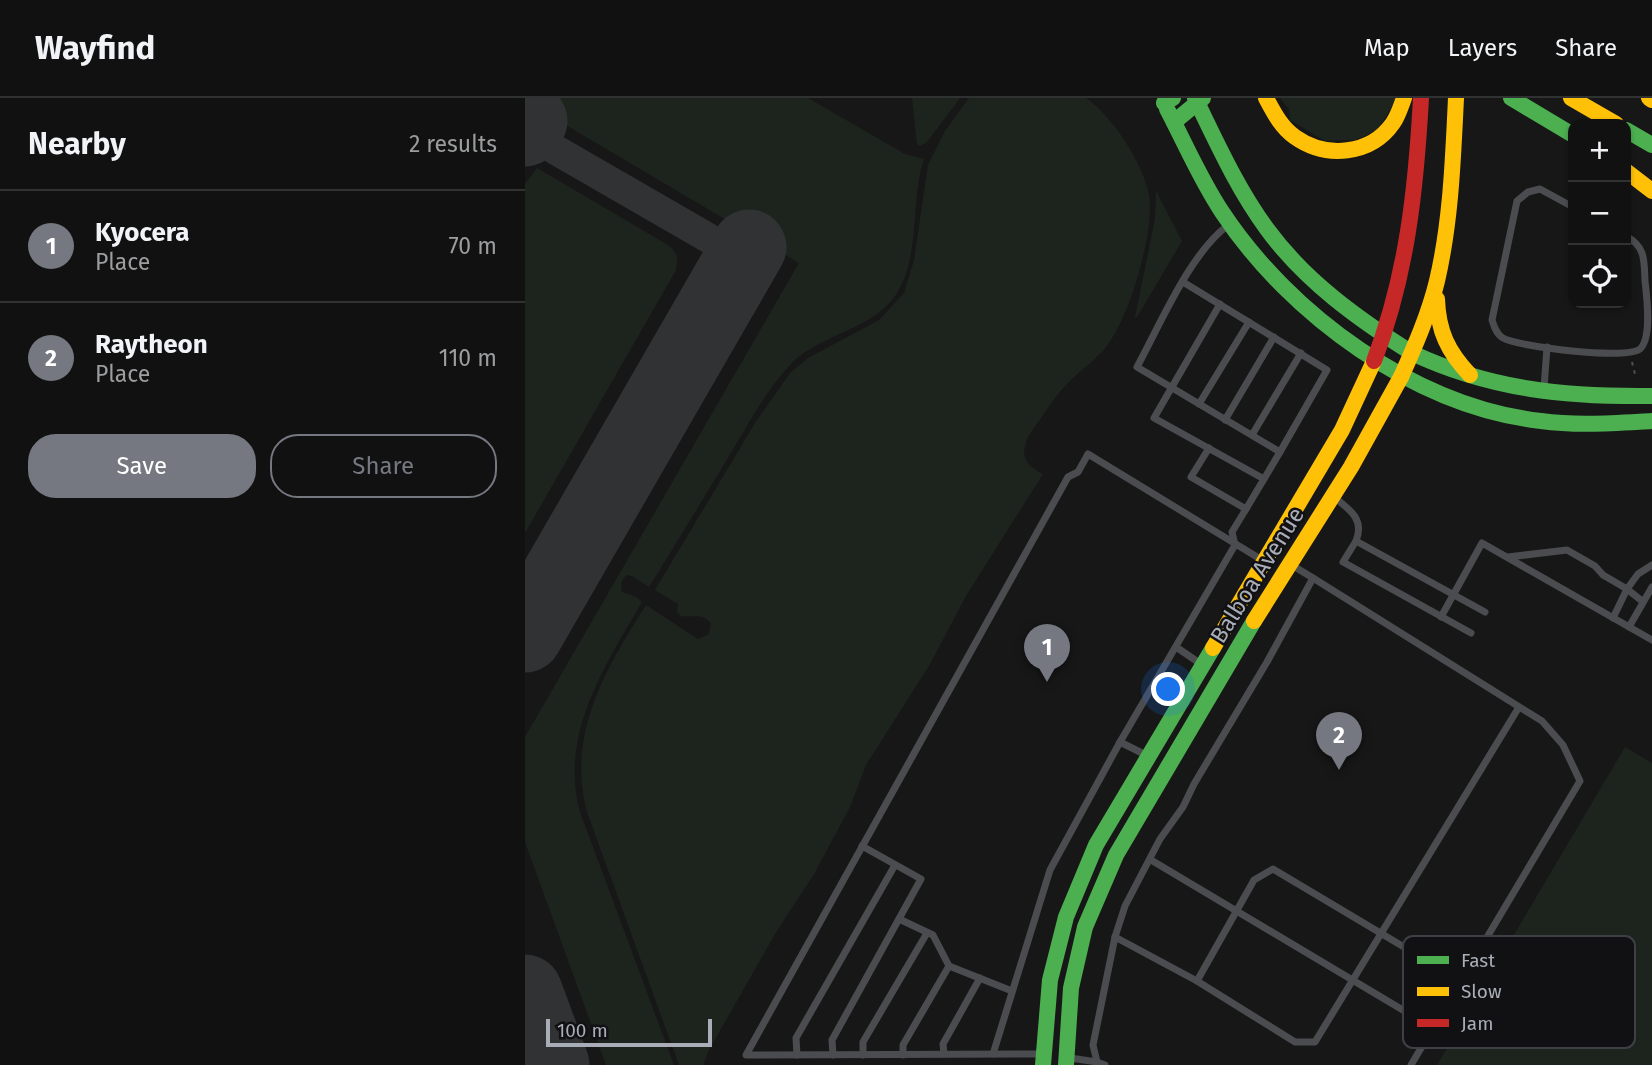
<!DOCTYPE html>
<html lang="en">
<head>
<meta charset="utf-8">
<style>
  :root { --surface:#111; --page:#1a1a1a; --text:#f1f3f6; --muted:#9c9d9f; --line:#303131; --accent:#757880 }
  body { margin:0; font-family:"Fira Sans",sans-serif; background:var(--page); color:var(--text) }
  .controls { position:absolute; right:21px; top:21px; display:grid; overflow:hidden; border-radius:14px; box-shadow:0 2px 5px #0004 }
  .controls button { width:63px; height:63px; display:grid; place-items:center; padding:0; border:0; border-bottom:2px solid var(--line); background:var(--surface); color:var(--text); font:35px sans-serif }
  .scale { position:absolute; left:21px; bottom:18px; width:166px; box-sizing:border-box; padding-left:7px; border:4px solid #a8adb8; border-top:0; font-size:19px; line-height:24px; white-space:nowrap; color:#a8adb8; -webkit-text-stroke:5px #111113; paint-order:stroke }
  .you { position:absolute; left:644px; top:592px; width:24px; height:24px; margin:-18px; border:5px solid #fff; border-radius:50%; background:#1a73e8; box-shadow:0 0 0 10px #1a73e833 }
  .badge { display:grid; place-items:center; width:46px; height:46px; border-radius:50%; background:var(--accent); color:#fff; font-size:23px; font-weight:700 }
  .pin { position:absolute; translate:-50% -58px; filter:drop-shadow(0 2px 4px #0008) }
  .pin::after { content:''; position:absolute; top:37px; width:24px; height:21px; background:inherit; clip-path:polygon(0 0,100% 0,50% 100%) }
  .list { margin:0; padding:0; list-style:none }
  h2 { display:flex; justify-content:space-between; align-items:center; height:91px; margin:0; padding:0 28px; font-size:30px }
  h2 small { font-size:23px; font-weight:400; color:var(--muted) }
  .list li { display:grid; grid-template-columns:46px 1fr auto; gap:21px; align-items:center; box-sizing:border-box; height:112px; padding:0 28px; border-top:2px solid var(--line) }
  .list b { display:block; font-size:26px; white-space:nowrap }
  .list p { margin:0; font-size:23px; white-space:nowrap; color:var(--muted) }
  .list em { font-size:23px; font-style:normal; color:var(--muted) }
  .actions { display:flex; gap:14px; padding:21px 28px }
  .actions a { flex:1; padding:16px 0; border:2px solid var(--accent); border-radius:28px; text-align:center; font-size:24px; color:var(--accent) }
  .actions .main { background:var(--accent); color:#fff }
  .icon { flex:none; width:38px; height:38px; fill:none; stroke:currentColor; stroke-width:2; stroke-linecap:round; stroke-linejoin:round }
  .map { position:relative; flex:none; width:1127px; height:967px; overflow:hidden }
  header { display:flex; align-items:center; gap:42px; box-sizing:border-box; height:98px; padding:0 35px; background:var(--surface); border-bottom:2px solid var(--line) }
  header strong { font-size:33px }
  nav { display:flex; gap:38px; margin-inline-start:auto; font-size:24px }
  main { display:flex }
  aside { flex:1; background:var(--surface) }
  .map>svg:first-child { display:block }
  .green { fill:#1d241e }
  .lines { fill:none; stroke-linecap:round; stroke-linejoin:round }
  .taxiway { stroke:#313233; stroke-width:30 }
  .runway { stroke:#313233; stroke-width:75 }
  .path { stroke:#4d4e52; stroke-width:2; stroke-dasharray:3.5 5; stroke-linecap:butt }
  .lane { stroke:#4b4c50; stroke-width:7 }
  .fast { stroke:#4caf50; stroke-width:16 }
  .slow { stroke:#ffc107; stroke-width:16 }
  .jam { stroke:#c62828; stroke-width:16 }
  .labels { text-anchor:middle; stroke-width:5; stroke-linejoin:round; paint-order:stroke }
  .street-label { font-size:23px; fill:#a8adb8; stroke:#111113 }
  .key { fill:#111113; stroke:#3e4045; stroke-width:2 }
  .key-label { font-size:19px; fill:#a8adb8 }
</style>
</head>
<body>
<header>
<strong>Wayfind</strong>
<nav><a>Map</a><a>Layers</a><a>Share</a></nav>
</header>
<main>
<aside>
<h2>Nearby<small>2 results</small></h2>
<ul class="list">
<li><span class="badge">1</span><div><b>Kyocera</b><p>Place</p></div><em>70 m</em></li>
<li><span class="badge">2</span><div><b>Raytheon</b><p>Place</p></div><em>110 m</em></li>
</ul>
<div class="actions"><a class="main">Save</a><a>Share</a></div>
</aside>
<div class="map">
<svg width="1127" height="967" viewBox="0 0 1127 967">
  <rect width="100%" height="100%" fill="#171717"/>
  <g class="green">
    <path d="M0,0H283L380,56L399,61C385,103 396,156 372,195C348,233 296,235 267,265C242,291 225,323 207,353C180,398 152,444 124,489L107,478L102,477C96,482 95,486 97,494L111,499L117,504C79,569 34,637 55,714L149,967H81L0,744V639L274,165L0,3Z"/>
    <path d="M387,0H435L402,44L395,48L392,46Z"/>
    <path d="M444,0H561C588,19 618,65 624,97C630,133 604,221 581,249C570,263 554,273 542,286C532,296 524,309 516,320C510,329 502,337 500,348C496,362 506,370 518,376L441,498L405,566L341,667L325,709L289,776L250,836L184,952L178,967H154L62,714C41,637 81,570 121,507L173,541L184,536L186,526C179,514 168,520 156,518L152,514L153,506L130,492L230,325L265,275L283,260L354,222L379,195L389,162L403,67L420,33Z"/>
    <path d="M755,0H872L852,33L830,42L800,43L765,22L764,11Z"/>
    <path d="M12,70L143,147C153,154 153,161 151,172L0,435V86Z"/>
    <path d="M631,93L657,143L612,219H610L630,121Z"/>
    <path d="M1100,649L1127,665V967H912Z"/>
  </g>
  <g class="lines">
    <path class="taxiway" d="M0,44H17L218,160"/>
    <g class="runway">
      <path d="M0,31L5,23"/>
      <path d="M0,537L224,149"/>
      <path d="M0,894L27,967"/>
    </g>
    <path class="path" d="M1107,264L1111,280"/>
    <g class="lane">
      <path d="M1048,109L1015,91L1003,94L992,103L967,222C969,228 971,236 978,240C994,249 1100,262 1115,251C1127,240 1122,200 1120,183C1119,163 1121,149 1101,138"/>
      <path d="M658,184L802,272L755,354L612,269C635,227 664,157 702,128"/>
      <path d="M695,206L629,320L739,381L755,354"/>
      <path d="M1019,290L1022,249"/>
      <path d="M674,306L724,224"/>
      <path d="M700,322L749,239"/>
      <path d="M727,337L776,255"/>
      <path d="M684,350L666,379L721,411L739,381"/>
      <path d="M809,399C824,411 840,421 831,443L960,514"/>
      <path d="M831,443L818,464L946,535"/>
      <path d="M983,459L1042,452L1070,468L1078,477L1102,491L1088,520"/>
      <path d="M765,466L788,480L742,564L669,686L658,709L635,741L600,808L590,839L672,883L729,782L748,771L936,883"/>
      <path d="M788,480L1017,623L1038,647L1055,683L886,967"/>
      <path d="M1117,503L1102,491L1113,476L1127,467"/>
      <path d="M916,519L957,445L1127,542"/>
      <path d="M1104,529L1127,489"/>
      <path d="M651,549L676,566"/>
      <path d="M595,644L623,658"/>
      <path d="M626,762L908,930"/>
      <path d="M374,821L408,837L424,868L487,893"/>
      <path d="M672,883L770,944H790L994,609"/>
      <path d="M419,956L418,946L455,880"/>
      <path d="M468,956L525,772L595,644L710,447L707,434L721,411"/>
      <path d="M519,956L221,957L543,379L553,374L563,356L737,462"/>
      <path d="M272,957L271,940L370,767"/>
      <path d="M308,957L307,942L396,781L337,748"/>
      <path d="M338,957V944L402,835"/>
      <path d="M378,957V947L424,868"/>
      <path d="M545,960L572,964"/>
      <path d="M580,967L572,964L568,947L590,839"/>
    </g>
    <g class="fast">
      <path d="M670,0C692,45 712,90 742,131C780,183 833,221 887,255"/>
      <path d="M986,0L1048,37"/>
      <path d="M639,5L648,0"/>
      <path d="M642,11C660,45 675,81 697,114C765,217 891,309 1016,323C1053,328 1090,325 1127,323"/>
      <path d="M649,24L678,0"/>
      <path d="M1101,32L1127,47"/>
      <path d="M887,255C966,292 1041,299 1127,298"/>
      <path d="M518,967L525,882L541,819L571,747L688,550"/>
      <path d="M541,967L546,890L560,829L591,757L729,523"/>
    </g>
    <g class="slow">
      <path d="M741,0C749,15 756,29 770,39C801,61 846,57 868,25C873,18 876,8 879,0"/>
      <path d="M1046,0L1091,26"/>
      <path d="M1124,0L1127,2"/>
      <path d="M1101,73L1127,93"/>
      <path d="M912,201C913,233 923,254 945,277"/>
      <path d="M876,279C890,248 904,216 912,183C926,123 928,61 931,0"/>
      <path d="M729,523L826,369L876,279"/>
      <path d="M688,550L817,332L849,263"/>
    </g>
    <path class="jam" d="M849,263C882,177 891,91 896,0"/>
  </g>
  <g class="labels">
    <g class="street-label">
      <text transform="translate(732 477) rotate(-58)" y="8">Balboa Avenue</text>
    </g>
  </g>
  <rect x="878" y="838" width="232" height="112" rx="10" class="key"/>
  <rect x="892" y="858" width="32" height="8" fill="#4caf50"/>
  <rect x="892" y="889" width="32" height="9" fill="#ffc107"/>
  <rect x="892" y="921" width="32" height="8" fill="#c62828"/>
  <g class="key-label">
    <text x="936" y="869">Fast</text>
    <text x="936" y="900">Slow</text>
    <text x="936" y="932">Jam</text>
  </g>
</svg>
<div class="controls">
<button>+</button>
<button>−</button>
<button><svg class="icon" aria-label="locate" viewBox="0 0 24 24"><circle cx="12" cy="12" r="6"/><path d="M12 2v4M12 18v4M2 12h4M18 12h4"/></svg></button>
</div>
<div class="scale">100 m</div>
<div class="you"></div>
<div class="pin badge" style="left:522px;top:584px">1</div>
<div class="pin badge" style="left:814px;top:672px">2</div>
</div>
</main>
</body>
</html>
